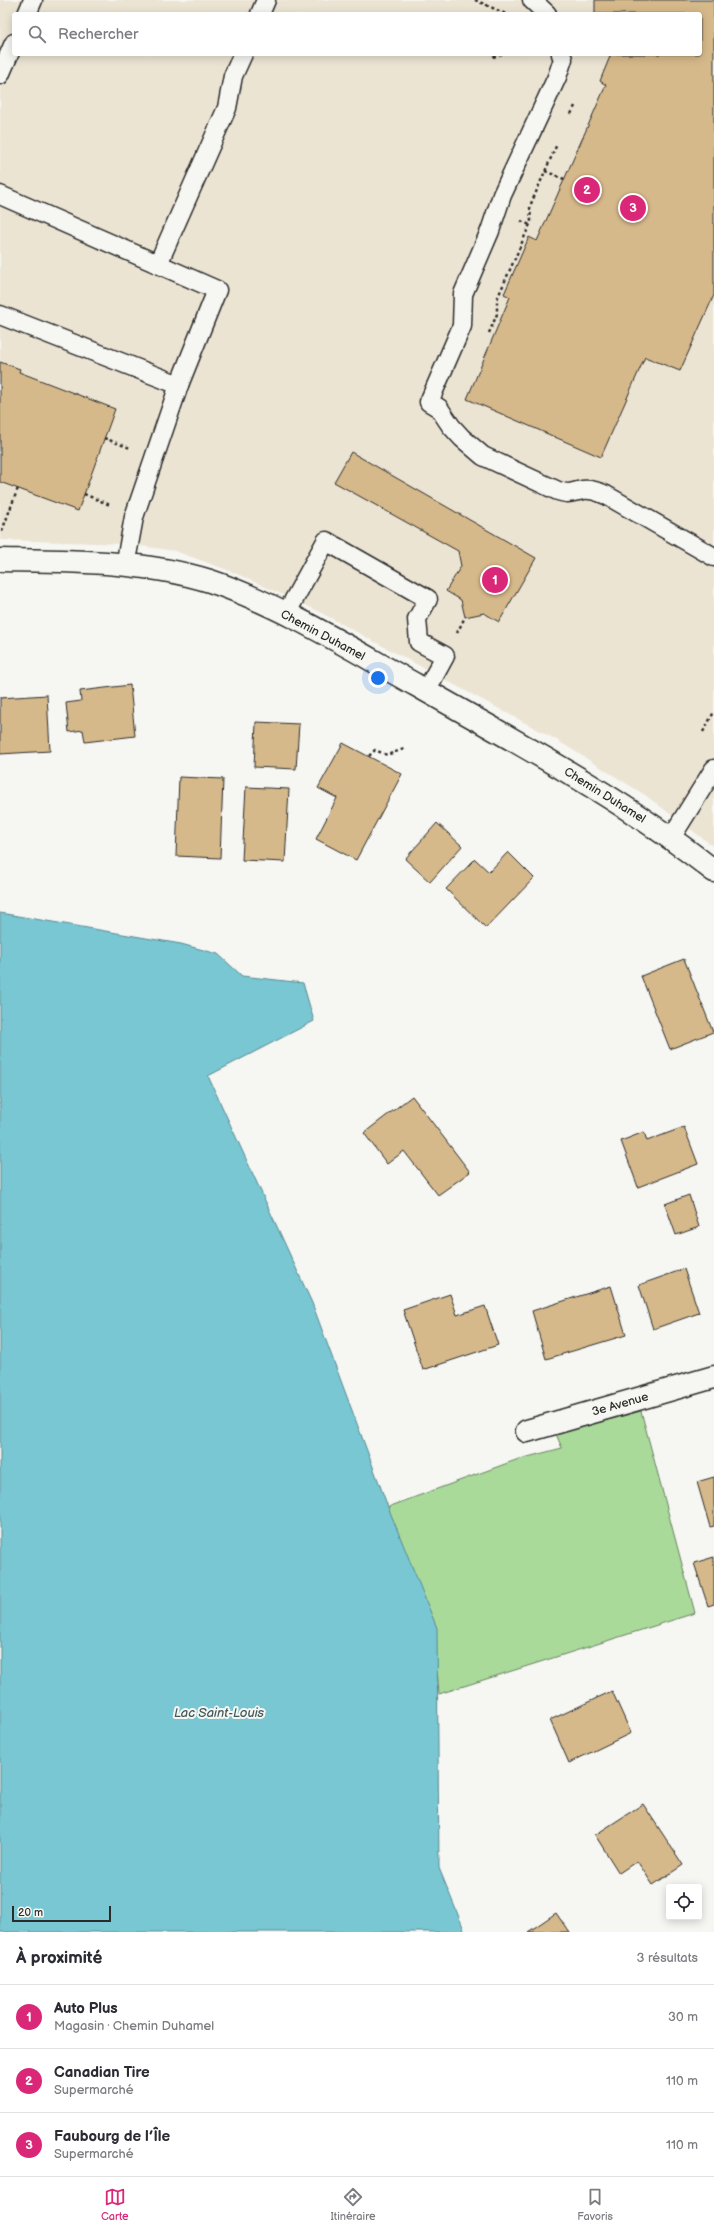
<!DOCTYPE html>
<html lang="fr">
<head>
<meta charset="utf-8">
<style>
  :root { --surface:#fff; --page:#f2f2f3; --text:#2b2b33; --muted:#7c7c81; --line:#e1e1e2; --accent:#db2777 }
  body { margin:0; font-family:"Balsamiq Sans",sans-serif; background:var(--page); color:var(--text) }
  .controls { position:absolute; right:12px; bottom:12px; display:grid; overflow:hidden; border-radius:4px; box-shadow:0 2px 10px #0003 }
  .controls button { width:36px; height:36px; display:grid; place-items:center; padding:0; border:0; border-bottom:1px solid var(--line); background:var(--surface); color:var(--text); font:20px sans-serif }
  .scale { position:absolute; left:12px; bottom:10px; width:99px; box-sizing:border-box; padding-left:4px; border:2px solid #2b2b2b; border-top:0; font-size:11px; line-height:14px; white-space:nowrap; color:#2b2b2b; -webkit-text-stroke:3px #f6f6f2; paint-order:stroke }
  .you { position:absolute; left:378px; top:678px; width:14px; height:14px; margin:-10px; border:3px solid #fff; border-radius:50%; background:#1a73e8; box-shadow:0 0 0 6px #1a73e833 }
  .badge { display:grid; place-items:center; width:26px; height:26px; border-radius:50%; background:var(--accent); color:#fff; font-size:13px; font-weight:700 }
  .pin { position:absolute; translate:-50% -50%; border:2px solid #fff; box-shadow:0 1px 4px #0006 }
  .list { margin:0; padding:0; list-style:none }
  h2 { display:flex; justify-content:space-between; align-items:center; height:52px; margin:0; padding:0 16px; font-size:17px }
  h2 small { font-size:13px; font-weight:400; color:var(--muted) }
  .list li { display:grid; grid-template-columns:26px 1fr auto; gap:12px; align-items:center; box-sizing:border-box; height:64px; padding:0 16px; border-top:1px solid var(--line) }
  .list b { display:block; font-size:15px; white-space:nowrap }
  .list p { margin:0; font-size:13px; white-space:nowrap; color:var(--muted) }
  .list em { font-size:13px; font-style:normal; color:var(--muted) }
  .icon { flex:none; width:22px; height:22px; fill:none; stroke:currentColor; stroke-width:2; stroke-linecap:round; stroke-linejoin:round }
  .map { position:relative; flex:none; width:714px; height:1932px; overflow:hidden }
  .search { position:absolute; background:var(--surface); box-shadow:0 2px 10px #0003; left:12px; right:12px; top:12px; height:44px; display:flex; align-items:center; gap:10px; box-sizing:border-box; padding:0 14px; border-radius:4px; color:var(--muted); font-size:15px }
  .sheet { height:244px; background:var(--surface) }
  nav { display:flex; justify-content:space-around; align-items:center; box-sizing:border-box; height:56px; border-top:1px solid var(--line); background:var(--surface); font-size:11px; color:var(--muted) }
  nav a { display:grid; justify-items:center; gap:2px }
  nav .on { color:var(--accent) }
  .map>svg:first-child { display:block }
  .built { fill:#ece4d3; fill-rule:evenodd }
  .green { fill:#a9da9a; stroke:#6a8262 }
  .water { fill:#78c7d3; stroke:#598990 }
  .building { fill:#d6b98a; stroke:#2b2b2b }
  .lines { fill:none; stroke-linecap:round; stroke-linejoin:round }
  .service-casing { stroke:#2b2b2b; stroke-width:21 }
  .minor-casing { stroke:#2b2b2b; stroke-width:25 }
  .tertiary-casing { stroke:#2b2b2b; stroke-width:25 }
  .path { stroke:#2b2b2b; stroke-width:2.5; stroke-dasharray:3 3; stroke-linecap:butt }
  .service { stroke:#f6f6f2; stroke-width:18 }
  .minor { stroke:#f6f6f2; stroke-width:22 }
  .tertiary { stroke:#f6f6f2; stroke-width:22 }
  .labels { text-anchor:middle; stroke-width:4; stroke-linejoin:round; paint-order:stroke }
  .street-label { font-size:12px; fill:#2b2b2b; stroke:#f6f6f2 }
  .water-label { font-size:13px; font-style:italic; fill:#425a5d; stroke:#f6f6f2 }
</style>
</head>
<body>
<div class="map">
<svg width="714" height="1932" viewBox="0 0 714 1932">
  <rect width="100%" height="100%" fill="#f6f6f2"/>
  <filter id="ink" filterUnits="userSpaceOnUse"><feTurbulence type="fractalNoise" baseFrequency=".025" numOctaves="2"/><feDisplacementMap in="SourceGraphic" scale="8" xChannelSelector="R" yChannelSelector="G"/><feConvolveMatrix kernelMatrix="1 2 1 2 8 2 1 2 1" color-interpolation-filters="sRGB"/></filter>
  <g filter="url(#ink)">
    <path class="built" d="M0,0H714V847L645,795L555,739L314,609L230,571L175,551L127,544L0,540ZM14,14H700V54H14Z"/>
    <path class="green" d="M641,1411L695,1613L439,1694L437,1668L388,1507L516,1460L562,1448L556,1434Z"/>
    <path class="water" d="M0,913L181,944L218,954L242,976L303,983L314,1021L208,1076L312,1303L388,1507L437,1628L439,1868L465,1932H0Z"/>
    <g class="building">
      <path d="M595,0H714V295L680,371L645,357L601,457L467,399L510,297L504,294L529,237L537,241L606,85L600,81L611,54H700V14H595Z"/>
      <path d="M0,362L20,369L19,372L115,409L78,511L0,482Z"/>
      <path d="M351,452L536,558L499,622L484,613L465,617L461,600L446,591L461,566L458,551L334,482Z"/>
      <path d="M130,685L135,736L85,742L83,730L69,732L66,703L81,701L80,691Z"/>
      <path d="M47,695L50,751L0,754V698Z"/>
      <path d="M256,722L299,724L296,769L254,767Z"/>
      <path d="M343,743L402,774L356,860L316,839L337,798L318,788Z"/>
      <path d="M179,777L223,779L220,858L176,856Z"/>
      <path d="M246,787L289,789L285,862L242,860Z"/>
      <path d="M437,823L462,846L430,882L405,859Z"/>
      <path d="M508,852L534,878L486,928L446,889L475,859L489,872Z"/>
      <path d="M684,959L713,1032L670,1049L641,976Z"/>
      <path d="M412,1096L470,1172L438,1195L404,1151L387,1164L364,1133Z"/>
      <path d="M684,1127L698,1164L638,1187L621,1141L644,1132L647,1141Z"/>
      <path d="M689,1195L699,1227L676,1235L665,1204Z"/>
      <path d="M684,1269L699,1313L653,1329L639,1285Z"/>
      <path d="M611,1286L626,1335L546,1359L532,1311Z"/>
      <path d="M450,1294L457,1315L485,1306L498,1345L423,1370L403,1310Z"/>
      <path d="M714,1477V1526L710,1527L697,1482Z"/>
      <path d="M714,1557V1604L708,1606L694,1563Z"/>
      <path d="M612,1691L631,1733L569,1763L550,1720Z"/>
      <path d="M643,1804L683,1865L653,1885L637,1861L619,1873L595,1835Z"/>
      <path d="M556,1913L569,1932H528Z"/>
    </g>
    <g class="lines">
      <defs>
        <g id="service">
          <path d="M532,0L547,14"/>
          <path d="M27,14L33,0"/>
          <path d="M260,14L266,0"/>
          <path d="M561,54L563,59L557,77L502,195L490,231L463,294L462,326L429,402L439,408L451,426L462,438L483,456L558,491C572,495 570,492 583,490C591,489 599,492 606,495L714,557"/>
          <path d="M0,75L14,43"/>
          <path d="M0,195L217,290L179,385L134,517L125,566"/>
          <path d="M158,264L227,108L233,76L243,54"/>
          <path d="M0,315L179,385"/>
          <path d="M286,614L326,541L428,599L417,619L419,642L445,656L426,691"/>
          <path d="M671,838L714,769"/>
        </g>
        <path id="minor" d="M527,1431L714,1377"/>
        <path id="tertiary" d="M0,560C69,561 143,560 210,581C279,604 353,650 416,685C518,743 622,798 714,871"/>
      </defs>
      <use href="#service" class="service-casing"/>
      <use href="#minor" class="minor-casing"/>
      <use href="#tertiary" class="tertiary-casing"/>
      <g class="path">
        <path d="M475,0L506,14"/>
        <path d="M493,57L503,54"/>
        <path d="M571,114L576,104"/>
        <path d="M545,171L564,179"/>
        <path d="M521,221L530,225"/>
        <path d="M489,333L497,314V299L531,222L530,206L557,144"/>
        <path d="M104,438L130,448"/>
        <path d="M84,494L110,505"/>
        <path d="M2,531L18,488"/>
        <path d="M457,633L465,617"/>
        <path d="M703,732L714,712"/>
        <path d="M369,756L375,750L387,755L404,749"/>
      </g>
      <use href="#service" class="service"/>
      <use href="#minor" class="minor"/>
      <use href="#tertiary" class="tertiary"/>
    </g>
  </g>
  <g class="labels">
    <g class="street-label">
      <text transform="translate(323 635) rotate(28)" y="4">Chemin Duhamel</text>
      <text transform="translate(605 795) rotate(32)" y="4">Chemin Duhamel</text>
      <text transform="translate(620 1404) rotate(-16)" y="4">3e Avenue</text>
    </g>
    <g class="water-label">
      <text x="219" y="1717">Lac Saint-Louis</text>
    </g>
  </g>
</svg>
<div class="controls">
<button><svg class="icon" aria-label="locate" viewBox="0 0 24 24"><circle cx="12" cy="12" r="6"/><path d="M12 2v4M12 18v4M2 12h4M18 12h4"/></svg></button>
</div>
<div class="scale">20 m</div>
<div class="you"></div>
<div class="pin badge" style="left:495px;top:580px">1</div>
<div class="pin badge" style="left:587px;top:190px">2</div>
<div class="pin badge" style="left:633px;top:208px">3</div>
<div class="search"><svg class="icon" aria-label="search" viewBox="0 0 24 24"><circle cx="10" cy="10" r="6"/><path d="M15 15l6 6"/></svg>Rechercher</div>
</div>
<section class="sheet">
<h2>À proximité<small>3 résultats</small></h2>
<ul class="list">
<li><span class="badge">1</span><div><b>Auto Plus</b><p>Magasin · Chemin Duhamel</p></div><em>30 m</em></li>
<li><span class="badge">2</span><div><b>Canadian Tire</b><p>Supermarché</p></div><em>110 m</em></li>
<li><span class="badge">3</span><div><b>Faubourg de l’Île</b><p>Supermarché</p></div><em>110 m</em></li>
</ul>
</section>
<nav>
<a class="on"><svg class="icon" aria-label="map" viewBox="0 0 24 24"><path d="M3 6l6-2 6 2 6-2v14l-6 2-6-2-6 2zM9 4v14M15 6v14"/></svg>Carte</a>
<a><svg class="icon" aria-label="directions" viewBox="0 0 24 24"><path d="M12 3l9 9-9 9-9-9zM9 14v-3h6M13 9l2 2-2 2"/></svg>Itinéraire</a>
<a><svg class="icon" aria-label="saved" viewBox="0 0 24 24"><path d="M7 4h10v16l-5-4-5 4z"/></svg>Favoris</a>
</nav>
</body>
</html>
